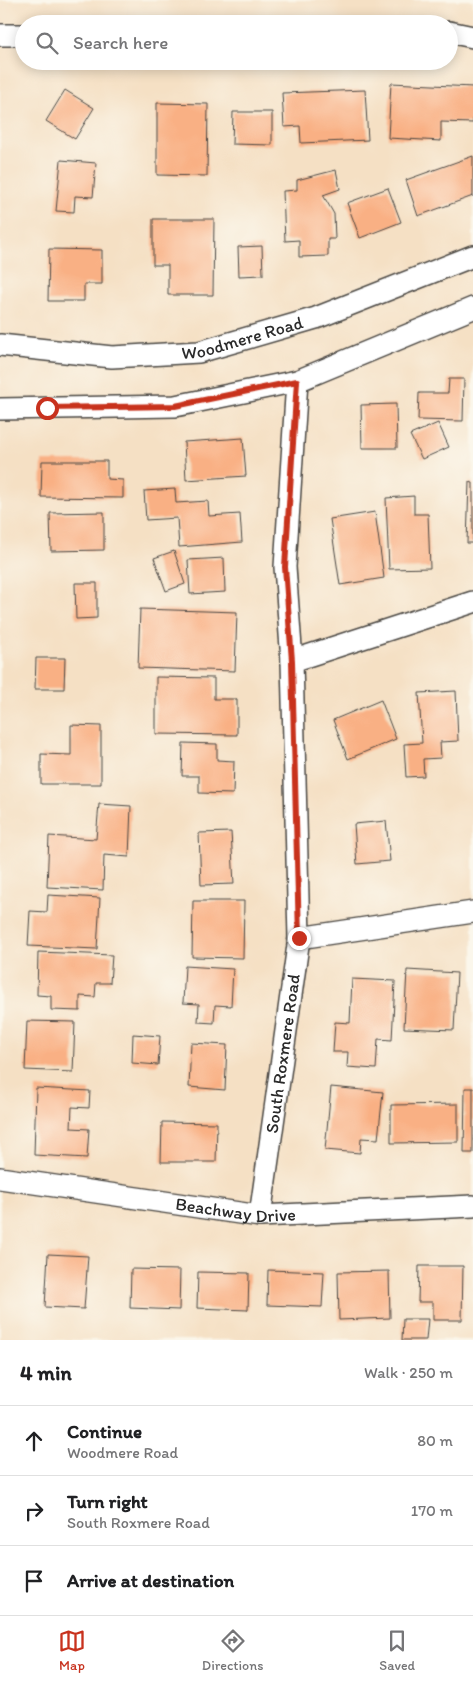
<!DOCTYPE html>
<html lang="en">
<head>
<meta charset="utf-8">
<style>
  :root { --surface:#fff; --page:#f2f2f2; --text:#202124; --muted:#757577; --line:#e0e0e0; --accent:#c8321e }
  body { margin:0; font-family:Itim,sans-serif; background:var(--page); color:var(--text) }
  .stop { position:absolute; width:15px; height:15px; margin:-11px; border:4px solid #c8321e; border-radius:50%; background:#fff }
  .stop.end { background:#c8321e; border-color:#fff; box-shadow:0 1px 5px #0008 }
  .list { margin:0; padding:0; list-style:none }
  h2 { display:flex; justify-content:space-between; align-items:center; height:65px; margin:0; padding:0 20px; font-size:21px }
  h2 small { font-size:16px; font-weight:400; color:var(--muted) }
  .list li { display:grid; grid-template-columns:32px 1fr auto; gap:15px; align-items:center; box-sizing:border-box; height:70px; padding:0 20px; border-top:1px solid var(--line) }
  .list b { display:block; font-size:19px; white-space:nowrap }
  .list p { margin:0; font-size:16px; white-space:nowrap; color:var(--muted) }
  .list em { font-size:16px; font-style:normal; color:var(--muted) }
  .icon { flex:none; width:28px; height:28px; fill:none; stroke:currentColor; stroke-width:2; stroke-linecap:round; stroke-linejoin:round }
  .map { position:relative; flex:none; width:473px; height:1340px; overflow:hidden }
  .search { position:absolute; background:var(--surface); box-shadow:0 2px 12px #0003; left:15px; right:15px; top:15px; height:55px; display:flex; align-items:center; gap:12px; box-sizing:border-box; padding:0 18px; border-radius:28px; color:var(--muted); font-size:19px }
  .sheet { height:275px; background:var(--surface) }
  nav { display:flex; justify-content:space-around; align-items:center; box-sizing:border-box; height:70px; border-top:1px solid var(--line); background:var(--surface); font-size:14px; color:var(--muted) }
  nav a { display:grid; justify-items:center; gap:2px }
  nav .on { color:var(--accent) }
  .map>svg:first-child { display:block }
  .building { fill:#f9b084 }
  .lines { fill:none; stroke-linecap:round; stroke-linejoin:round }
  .minor-casing { stroke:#494642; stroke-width:24 }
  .minor { stroke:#fff; stroke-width:21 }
  .route { stroke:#c8321e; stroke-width:6 }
  .labels { text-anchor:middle; stroke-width:4.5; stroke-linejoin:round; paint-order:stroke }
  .street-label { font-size:18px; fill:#2b2b2b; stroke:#fbf7ec }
</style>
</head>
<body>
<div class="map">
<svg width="473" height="1340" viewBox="0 0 473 1340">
  <rect width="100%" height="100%" fill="#fbf7ec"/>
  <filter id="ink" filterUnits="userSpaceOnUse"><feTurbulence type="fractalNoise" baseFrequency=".02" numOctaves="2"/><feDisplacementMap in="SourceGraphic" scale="10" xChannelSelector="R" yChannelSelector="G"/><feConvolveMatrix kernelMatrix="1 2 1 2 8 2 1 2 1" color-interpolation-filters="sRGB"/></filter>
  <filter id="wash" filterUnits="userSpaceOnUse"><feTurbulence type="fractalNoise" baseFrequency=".0096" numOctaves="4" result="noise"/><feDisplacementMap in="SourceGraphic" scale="20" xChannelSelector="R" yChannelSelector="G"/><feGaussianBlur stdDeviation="1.12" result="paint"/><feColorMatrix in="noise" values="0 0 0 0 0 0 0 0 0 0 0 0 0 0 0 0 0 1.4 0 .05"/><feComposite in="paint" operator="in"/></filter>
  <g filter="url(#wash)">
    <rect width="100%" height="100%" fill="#f5e0c4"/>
    <g id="blocks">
      <g class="building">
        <path d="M391,83L473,87V123L441,122V141L388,138Z"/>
        <path d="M65,90L94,108L75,139L46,121Z"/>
        <path d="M365,90L368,140L301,143L300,126L284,127L282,93Z"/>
        <path d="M157,103L208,104L207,176L157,175Z"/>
        <path d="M233,112H272V145L232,144Z"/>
        <path d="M473,156V196L418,216L406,180Z"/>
        <path d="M61,160L96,163L93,197L75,196L74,212L56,211Z"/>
        <path d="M336,170L340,189L323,195L334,214L335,239H328V256L299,257V240L285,241L283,191L297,190V180Z"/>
        <path d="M388,188L401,222L360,238L347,203Z"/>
        <path d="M153,219H214L213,295H168V265H153Z"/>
        <path d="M262,246L263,275L239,276L238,247Z"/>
        <path d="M49,249L102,250V284H84V301H48Z"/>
        <path d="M449,379H464L463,421L418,420L419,393H448Z"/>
        <path d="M396,404L397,448H362L361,405Z"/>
        <path d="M438,423L449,447L422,459L410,435Z"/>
        <path d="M243,438L246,476L186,480L184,442Z"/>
        <path d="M42,461H107V479L123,480V498L41,497Z"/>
        <path d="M469,482L473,483V543H467Z"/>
        <path d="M175,489L176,503L208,501L209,516L240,514L242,542L179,547L177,518L146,520L144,491Z"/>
        <path d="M414,496V514H428L430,568L389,569L386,498Z"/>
        <path d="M104,512V550L51,551L50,513Z"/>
        <path d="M375,512L384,578L340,585L330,519Z"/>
        <path d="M174,551L185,584L166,591L154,558Z"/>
        <path d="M224,558L225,592L190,594L188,560Z"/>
        <path d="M75,583H97V618L76,619Z"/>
        <path d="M140,609L237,612L235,671L138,668Z"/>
        <path d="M36,658H65L64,689H35Z"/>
        <path d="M156,677L214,678V699H237V735L156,734Z"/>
        <path d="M456,691L458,741L440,742L441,758L423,759L424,776L406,777L404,744L422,743L419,693Z"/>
        <path d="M381,700L396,739L348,759L333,720Z"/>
        <path d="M71,725L101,726V784H41V754L71,755Z"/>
        <path d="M183,743L217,744V760L234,761L233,794L199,793V776H182Z"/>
        <path d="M99,804L131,806L129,857L104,855L103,890L47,887L49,836L96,839Z"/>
        <path d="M386,821L390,861L357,864L354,824Z"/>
        <path d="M231,832L234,884L201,885L199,833Z"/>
        <path d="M48,895L100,898L97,949L28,946L30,911L47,912Z"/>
        <path d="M193,901H244L243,958L192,957Z"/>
        <path d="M38,952L112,955L110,983H96L95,997L80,996V1011L51,1010V996L37,995Z"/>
        <path d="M185,966L233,969L231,1006L215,1005L214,1023L198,1022L199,1004L183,1003Z"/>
        <path d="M407,970L457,973L454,1030L404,1028Z"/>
        <path d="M352,979L395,981L392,1040L378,1039L376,1069L347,1067L348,1052H333L335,1022L350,1023Z"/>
        <path d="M27,1021L75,1022L73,1072L25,1070Z"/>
        <path d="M133,1034L160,1036L158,1065L132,1063Z"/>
        <path d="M191,1043L227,1045L225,1090L189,1087Z"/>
        <path d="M331,1087L383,1092L378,1139L361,1138L360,1153L325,1150Z"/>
        <path d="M36,1088L90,1091L89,1108L72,1107L71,1128L89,1129L87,1158L34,1155Z"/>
        <path d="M465,1088H473V1153H464Z"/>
        <path d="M458,1104V1142L391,1143V1105Z"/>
        <path d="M162,1122L217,1123L216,1162H161Z"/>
        <path d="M48,1254L88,1256L84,1309L45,1307Z"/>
        <path d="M419,1266H463L462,1320H433V1302H418Z"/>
        <path d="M131,1269L180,1270L179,1310L130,1308Z"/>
        <path d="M268,1270L324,1272L322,1307L267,1305Z"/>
        <path d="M389,1271L390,1318L339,1320L338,1272Z"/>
        <path d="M198,1272L249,1273L248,1310L197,1308Z"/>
        <path d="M403,1319H428L426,1340H402Z"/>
      </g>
    </g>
  </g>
  <g filter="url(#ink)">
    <use href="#blocks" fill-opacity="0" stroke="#494642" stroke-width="1"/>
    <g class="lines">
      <defs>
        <g id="minor">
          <path d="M449,32L473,37"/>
          <path d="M0,35H24"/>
          <path id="s1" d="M0,345L112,357L199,352L316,318L473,256"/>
          <path d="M0,409L175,406L297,381L473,308"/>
          <path d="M292,661L473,602"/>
          <path d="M299,938L473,912"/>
          <path id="s2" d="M0,1178L260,1216L473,1206"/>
          <path id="s3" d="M260,1216L299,938L292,661L285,567L297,381"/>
        </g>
      </defs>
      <use href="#minor" class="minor-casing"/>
      <use href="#minor" class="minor"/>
    </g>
  </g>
  <g class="lines" filter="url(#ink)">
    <path class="route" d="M47,408L175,406L297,381L285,567L292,661L299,938"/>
  </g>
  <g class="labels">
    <g class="street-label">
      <text dy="6" stroke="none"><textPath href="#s1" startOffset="245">Woodmere Road</textPath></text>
      <text dy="6" stroke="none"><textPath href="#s3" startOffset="164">South Roxmere Road</textPath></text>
      <text dy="6" stroke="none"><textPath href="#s2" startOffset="238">Beachway Drive</textPath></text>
    </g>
  </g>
</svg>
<div class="stop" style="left:47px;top:408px"></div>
<div class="stop end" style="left:299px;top:938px"></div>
<div class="search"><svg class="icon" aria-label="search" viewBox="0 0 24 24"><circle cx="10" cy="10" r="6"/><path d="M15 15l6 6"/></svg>Search here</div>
</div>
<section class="sheet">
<h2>4 min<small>Walk · 250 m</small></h2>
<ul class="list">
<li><svg class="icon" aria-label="ahead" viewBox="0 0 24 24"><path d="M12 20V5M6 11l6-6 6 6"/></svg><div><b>Continue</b><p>Woodmere Road</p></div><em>80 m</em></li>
<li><svg class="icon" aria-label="right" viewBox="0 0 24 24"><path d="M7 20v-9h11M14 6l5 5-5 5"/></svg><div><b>Turn right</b><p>South Roxmere Road</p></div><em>170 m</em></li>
<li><svg class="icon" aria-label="arrive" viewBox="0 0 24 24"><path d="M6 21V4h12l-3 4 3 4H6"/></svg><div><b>Arrive at destination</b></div></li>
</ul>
</section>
<nav>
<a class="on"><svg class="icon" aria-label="map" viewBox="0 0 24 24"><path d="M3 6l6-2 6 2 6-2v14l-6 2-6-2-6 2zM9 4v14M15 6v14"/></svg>Map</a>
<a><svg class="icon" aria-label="directions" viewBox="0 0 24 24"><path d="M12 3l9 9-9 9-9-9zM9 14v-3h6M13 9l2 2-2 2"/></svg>Directions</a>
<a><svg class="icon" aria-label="saved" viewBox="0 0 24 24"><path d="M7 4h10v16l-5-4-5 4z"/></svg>Saved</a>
</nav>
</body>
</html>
